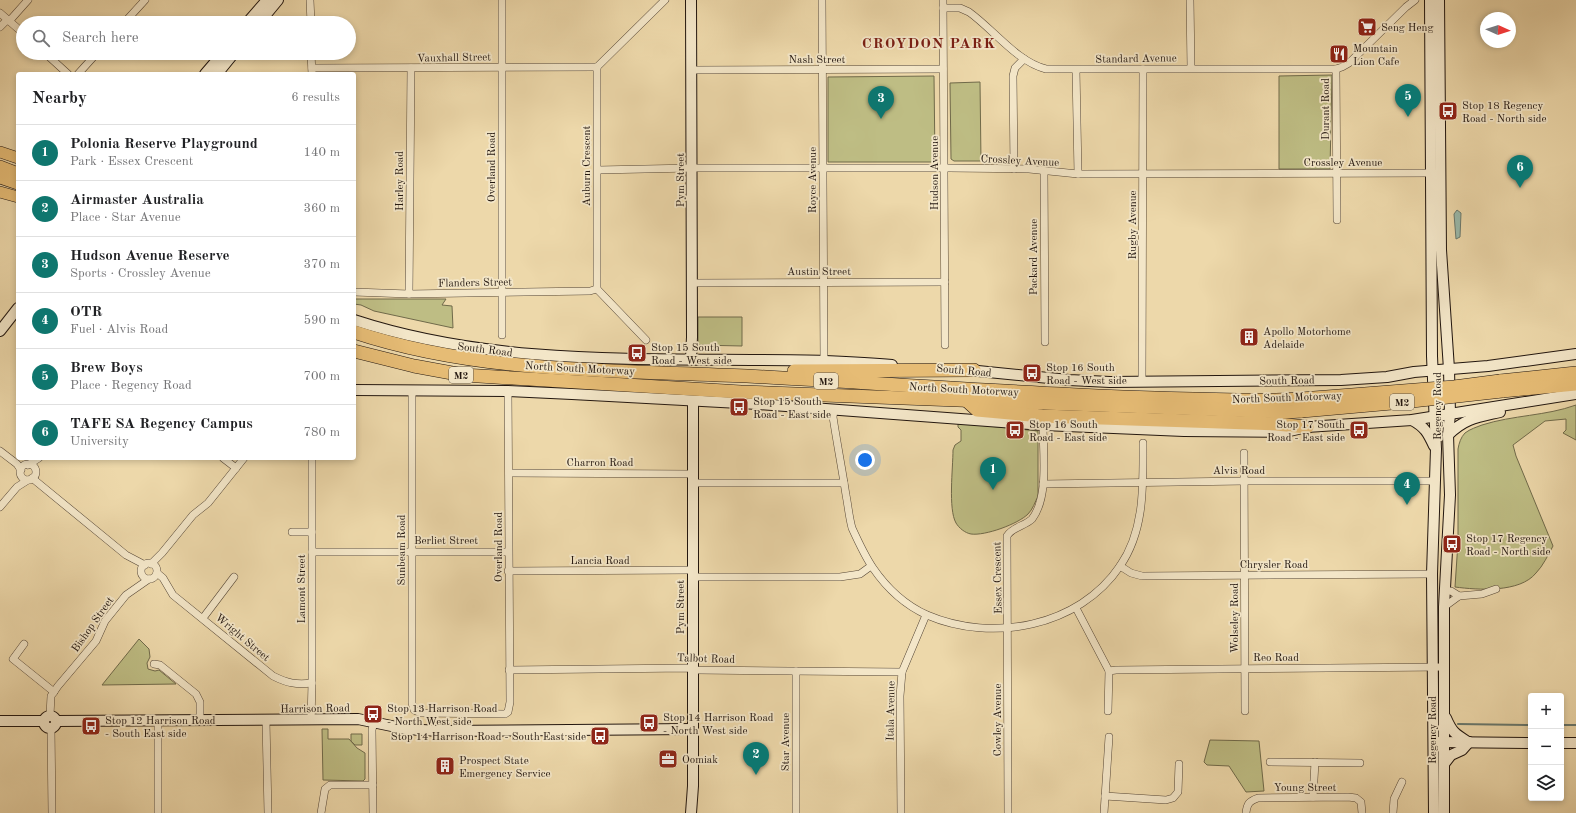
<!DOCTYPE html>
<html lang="en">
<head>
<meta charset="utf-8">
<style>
  :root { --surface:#fff; --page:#f2f2f2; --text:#202124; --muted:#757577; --line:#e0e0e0; --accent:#0f766e }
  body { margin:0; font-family:"Old Standard TT",serif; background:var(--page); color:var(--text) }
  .controls { position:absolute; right:12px; bottom:12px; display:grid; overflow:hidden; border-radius:4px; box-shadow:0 2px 6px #0003 }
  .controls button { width:36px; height:36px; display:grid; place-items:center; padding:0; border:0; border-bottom:1px solid var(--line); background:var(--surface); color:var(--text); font:20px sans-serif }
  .compass { position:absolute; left:1480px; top:12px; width:36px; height:36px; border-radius:50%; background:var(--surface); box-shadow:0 2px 6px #0003; rotate:93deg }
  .you { position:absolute; left:865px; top:460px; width:14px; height:14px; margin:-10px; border:3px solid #fff; border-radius:50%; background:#1a73e8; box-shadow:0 0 0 6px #1a73e833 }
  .badge { display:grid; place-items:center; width:26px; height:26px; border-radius:50%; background:var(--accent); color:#fff; font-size:13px; font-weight:700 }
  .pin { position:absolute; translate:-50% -33px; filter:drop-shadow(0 1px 2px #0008) }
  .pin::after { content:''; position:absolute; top:21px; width:14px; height:12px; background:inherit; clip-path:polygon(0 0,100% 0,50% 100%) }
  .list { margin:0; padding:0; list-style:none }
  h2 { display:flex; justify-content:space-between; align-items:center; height:52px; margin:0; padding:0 16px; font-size:17px }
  h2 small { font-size:13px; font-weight:400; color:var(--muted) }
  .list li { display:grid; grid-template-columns:26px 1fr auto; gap:12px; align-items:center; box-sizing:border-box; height:56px; padding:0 16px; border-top:1px solid var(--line) }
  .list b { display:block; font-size:15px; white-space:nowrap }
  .list p { margin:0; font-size:13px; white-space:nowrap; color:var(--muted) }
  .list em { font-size:13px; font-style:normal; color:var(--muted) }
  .icon { flex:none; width:22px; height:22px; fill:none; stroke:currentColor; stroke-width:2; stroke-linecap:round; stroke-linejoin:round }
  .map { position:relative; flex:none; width:1576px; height:813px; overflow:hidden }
  .search { position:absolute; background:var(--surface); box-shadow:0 2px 6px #0003; left:16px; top:16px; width:340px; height:44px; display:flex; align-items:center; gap:10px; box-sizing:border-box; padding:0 14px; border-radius:22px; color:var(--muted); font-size:15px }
  .panel { position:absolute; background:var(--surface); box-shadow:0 2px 6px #0003; left:16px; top:72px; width:340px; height:388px; border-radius:4px }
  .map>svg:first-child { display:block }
  .green { fill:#bebd84; stroke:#706a4a }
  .water { fill:#99b9ab; stroke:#69786d }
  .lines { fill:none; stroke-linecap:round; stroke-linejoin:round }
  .stream { stroke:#69786d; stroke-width:2 }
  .street-casing { stroke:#554636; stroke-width:8 }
  .secondary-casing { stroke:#22160f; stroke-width:12 }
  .primary-casing { stroke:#22160f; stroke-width:12 }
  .highway-casing { stroke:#22160f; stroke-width:14 }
  .street { stroke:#f3e6c8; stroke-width:7 }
  .secondary { stroke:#f3e6c8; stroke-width:10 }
  .primary { stroke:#e6bc75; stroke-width:11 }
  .highway { stroke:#e6bc75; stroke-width:13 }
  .highway-bridge-casing { stroke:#22160f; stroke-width:14; stroke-linecap:butt }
  .highway-bridge { stroke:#e6bc75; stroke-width:13 }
  .labels { text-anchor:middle; stroke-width:3.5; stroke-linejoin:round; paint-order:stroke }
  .shield { fill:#f3e6c8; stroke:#615446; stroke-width:1 }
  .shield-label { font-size:10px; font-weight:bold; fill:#22160f }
  .poi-label { font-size:11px; fill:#22160f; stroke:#f3e6c8; text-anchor:start }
  .street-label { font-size:11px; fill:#22160f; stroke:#f3e6c8 }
  .district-label { font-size:15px; font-weight:bold; letter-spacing:1px; fill:#7a1f14; stroke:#f3e6c8 }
</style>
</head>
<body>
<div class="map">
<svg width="1576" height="813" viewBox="0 0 1576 813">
  <rect width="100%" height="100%" fill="#edd8aa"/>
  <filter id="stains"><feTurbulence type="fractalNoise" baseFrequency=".005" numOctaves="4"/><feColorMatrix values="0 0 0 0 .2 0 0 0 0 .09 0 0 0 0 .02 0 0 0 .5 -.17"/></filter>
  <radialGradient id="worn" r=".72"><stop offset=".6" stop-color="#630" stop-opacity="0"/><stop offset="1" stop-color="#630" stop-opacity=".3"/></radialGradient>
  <g class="green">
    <path d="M1332,75L1330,169H1279V76Z"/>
    <path d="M934,76L935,162H828V77Z"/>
    <path d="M980,82L981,161H954L951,159L950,83Z"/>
    <path d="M354,299H446L442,305L452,306L453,328L374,311L361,305L354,304Z"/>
    <path d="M698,317H742V346L698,345Z"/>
    <path d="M1576,405V440L1563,433L1566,430V419L1545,421L1513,445L1516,456L1553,546C1548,555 1543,566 1536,573C1520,593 1478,590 1455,587L1458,542V449C1459,443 1461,437 1465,433C1470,429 1477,427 1482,425C1513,415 1546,416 1576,405Z"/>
    <path d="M958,423L1038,431V496C1035,502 1033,509 1028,514C1018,524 985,536 971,534C965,533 959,528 956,523C948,509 953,468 953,450L955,445L961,441V430L958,427Z"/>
    <path d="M139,639L149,649L150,657L147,663L148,669L155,671L159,670L176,684L102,685Z"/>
    <path d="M322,729H328V739H349L357,748L365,753V779L363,781L323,780Z"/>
    <path d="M351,734H362V745H355L351,741Z"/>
    <path d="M1210,740L1259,741L1264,791L1246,792L1229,766L1207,765L1204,762Z"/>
  </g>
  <path class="water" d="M1457,210L1461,213L1460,237L1456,239L1454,214Z"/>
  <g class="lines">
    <g class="stream">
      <path d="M1458,724L1531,725"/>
      <path d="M1561,725H1576"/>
    </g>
    <defs>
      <g id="street">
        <path d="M310,0L311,23"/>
        <path d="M822,0L824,360"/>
        <path d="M943,0L945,345"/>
        <path d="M1190,0L1191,68"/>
        <path d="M943,8H960L969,12C993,29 1017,62 1046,69H1336L1342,67L1349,63L1406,7L1415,0"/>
        <path d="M0,13L23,33"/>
        <path d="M124,23L145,0"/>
        <path d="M0,27L5,22L12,18L28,0"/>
        <path d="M45,53L68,74"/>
        <path d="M311,53L312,74"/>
        <path d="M312,68L597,67"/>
        <path d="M1336,69L1337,220"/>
        <path d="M692,70L943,69"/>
        <path d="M1076,70L1078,174"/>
        <path d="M78,74L97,53"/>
        <path d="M1014,169L1013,76L1015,68L1024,59"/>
        <path d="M598,170L692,168H949L1029,169L1078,174L1434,173"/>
        <path d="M1044,171L1045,342"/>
        <path d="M692,283L945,282"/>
        <path d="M354,292L409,294L590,291L597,289"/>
        <path d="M409,294L411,68"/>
        <path d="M502,335V0"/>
        <path d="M646,340L597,289V67L665,0"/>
        <path d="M1142,382L1143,69"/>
        <path d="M412,391V703L414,710L421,713L505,714L508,712L510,702L508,391"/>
        <path d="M834,410L833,417C837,443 842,469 846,495C848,505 849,517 852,528C857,539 866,558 873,568C886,587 905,605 927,615C992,643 1079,627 1120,566C1145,530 1143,485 1143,443"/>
        <path d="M0,451L17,464L21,470"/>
        <path d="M1244,453L1245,711"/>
        <path d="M223,458L236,468"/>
        <circle cx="28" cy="472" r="8"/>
        <path d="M28,465L39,458"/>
        <path d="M509,473L692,474"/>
        <path d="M32,478L126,555L145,565"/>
        <path d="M692,483H844"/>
        <path d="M1043,484L1245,481H1435"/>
        <path d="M0,507L17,487L28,480"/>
        <path d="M292,532H312"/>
        <path d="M312,552H508"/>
        <circle cx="149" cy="571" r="8"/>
        <path d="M151,564L162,553L193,515L208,503L244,458"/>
        <path d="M1120,566L1131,573L1142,576L1432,574"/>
        <path d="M508,571L692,570"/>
        <path d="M157,573L163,578L173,595L273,676C287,683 296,685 312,683"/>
        <path d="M692,577H840L860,574L871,566"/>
        <path d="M1459,596L1482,594L1496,589"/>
        <path d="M1444,607L1459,596L1451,591H1444"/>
        <path d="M1076,608L1109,671L1108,711"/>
        <path d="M203,618L234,577"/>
        <path d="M24,644L13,659L54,692"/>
        <path d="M154,664L160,665L196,694L200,702V721"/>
        <path d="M509,670L688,668L697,670L902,672"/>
        <path d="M796,671V813"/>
        <path d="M1109,671L1116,670L1444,667"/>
        <path d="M50,715L51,696L58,686L96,641L105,621L126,595L149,579"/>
        <path d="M311,720L312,683V458"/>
        <path d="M158,721V813"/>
        <path d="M266,721L268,813"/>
        <path d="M51,728L52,813"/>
        <path d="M1270,762L1360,763"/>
        <path d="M1105,796L1166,800L1173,798L1178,792L1179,764"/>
        <path d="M1313,797L1315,762"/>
        <path d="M321,813L325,789L330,785H373"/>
        <path d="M373,813L372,730L374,721"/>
        <path d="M901,813L900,696L902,672L926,615"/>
        <path d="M1008,813L1007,536C1012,527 1025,526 1032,519C1049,497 1043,453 1043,425"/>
        <path d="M1104,813L1109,737"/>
        <path d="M1246,813C1247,804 1249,801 1258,798L1348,797L1356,798L1361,802L1362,813"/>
        <path d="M1393,813L1394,799L1402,782"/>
      </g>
      <g id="secondary">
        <path d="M1430,0L1432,356L1436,449L1432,574L1434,813"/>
        <path d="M1439,0L1441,250L1449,369L1450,414L1448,435L1450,495L1444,607V813"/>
        <path d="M247,23L267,0"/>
        <path d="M259,23L278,0"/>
        <path d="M205,74L223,53"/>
        <path d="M217,74L234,53"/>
        <path d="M354,320C485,363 622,359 759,360C781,360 803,360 825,361C848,362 870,363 892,365"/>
        <path d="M0,331L18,308"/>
        <path d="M691,359L692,337L691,0"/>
        <path d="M968,370L1069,380L1110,382L1341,380L1387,377L1414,372L1488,366L1576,354"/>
        <path d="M354,390L508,391L572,394L758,404L1043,425L1184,431L1285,432L1307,427L1412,420L1576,394"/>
        <path d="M1412,420C1425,427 1428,433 1434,446"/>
        <path d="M1448,435C1465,418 1478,417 1500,412"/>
        <circle cx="50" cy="722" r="6"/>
        <path d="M1446,718C1452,732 1455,734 1468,742"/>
        <path d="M0,721H43"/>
        <path d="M56,721L358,719L406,729L439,731L693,729"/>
        <path d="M1439,742L1531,743"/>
        <path d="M1561,743H1576"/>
        <path d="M1444,764L1451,755L1462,750L1469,742"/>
        <path d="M691,813L693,786V401"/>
      </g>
      <g id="primary">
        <path d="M0,152L18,158"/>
        <path d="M0,192L18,197"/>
      </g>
      <g id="highway">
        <path d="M0,167L18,174"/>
        <path d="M0,177L18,183"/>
        <path d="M354,332C480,374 616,370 747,376C917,385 1087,399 1258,400C1272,401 1286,399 1301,399"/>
        <path d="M354,351L414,366L463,375L741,392L1285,412L1302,411"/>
        <path d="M794,371L974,370"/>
        <path d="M1500,381L1576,373"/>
        <path d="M1502,391L1576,384"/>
        <path d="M967,401L977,410L1042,416L1276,424L1307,427"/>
      </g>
    </defs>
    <use href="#street" class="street-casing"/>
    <use href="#secondary" class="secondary-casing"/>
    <use href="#primary" class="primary-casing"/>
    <use href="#highway" class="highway-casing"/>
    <use href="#street" class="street"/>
    <use href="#secondary" class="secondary"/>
    <use href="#primary" class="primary"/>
    <use href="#highway" class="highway"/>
    <defs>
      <g id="highway-bridge">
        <path d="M1301,399L1454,387L1500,381"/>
        <path d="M1302,411L1403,402L1502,391"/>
      </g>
    </defs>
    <use href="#highway-bridge" class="highway-bridge-casing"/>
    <use href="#highway-bridge" class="highway-bridge"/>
  </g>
  <defs>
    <symbol id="supermarket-square" viewBox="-11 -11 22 22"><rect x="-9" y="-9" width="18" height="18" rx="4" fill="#8f2418" stroke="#f3e6c8"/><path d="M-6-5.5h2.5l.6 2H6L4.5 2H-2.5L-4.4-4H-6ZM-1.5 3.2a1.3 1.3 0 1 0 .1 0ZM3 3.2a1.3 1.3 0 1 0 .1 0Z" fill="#fff"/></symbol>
    <symbol id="restaurant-square" viewBox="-11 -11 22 22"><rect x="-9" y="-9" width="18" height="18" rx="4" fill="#8f2418" stroke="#f3e6c8"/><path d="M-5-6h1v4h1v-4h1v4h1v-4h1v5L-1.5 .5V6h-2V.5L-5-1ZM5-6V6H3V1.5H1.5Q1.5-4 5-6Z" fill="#fff"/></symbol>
    <symbol id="bus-square" viewBox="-11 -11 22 22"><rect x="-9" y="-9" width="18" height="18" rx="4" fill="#8f2418" stroke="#f3e6c8"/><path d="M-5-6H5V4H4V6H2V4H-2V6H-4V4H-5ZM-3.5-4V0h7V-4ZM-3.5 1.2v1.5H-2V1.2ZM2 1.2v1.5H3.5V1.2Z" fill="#fff"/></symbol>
    <symbol id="building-square" viewBox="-11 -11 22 22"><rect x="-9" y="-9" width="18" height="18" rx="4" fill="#8f2418" stroke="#f3e6c8"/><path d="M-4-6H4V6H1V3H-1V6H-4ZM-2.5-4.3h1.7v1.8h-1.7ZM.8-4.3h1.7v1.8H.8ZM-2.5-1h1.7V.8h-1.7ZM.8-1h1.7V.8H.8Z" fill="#fff"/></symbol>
    <symbol id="office-square" viewBox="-11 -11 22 22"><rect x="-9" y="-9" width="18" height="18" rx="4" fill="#8f2418" stroke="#f3e6c8"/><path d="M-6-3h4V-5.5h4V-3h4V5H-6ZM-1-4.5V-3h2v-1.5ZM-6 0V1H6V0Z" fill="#fff"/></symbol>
  </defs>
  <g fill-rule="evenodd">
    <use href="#supermarket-square" x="1356" y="16" width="22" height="22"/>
    <use href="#restaurant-square" x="1328" y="43" width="22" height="22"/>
    <use href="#bus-square" x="1437" y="100" width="22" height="22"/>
    <use href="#building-square" x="1238" y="326" width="22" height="22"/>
    <use href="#bus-square" x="626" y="342" width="22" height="22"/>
    <use href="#bus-square" x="1021" y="362" width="22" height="22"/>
    <use href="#bus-square" x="728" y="396" width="22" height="22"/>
    <use href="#bus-square" x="1004" y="419" width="22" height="22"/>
    <use href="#bus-square" x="1348" y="419" width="22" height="22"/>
    <use href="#bus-square" x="1441" y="533" width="22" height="22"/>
    <use href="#bus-square" x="362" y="703" width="22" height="22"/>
    <use href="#bus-square" x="638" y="712" width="22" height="22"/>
    <use href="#bus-square" x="80" y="715" width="22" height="22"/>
    <use href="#bus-square" x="589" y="725" width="22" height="22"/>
    <use href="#office-square" x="657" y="748" width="22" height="22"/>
    <use href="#building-square" x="434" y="755" width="22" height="22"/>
  </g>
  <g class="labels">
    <g class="shield">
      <rect x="449" y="367" width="24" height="16" rx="3"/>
      <rect x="814" y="373" width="24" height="16" rx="3"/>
      <rect x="1390" y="394" width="24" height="16" rx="3"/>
    </g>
    <g class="shield-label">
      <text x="461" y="379">M2</text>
      <text x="826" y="385">M2</text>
      <text x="1402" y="406">M2</text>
    </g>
    <g class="poi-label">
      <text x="1381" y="31">Seng Heng</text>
      <text x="1353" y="52">Mountain<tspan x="1353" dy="13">Lion Cafe</tspan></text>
      <text x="1462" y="109">Stop 18 Regency<tspan x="1462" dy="13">Road - North side</tspan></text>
      <text x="1263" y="335">Apollo Motorhome<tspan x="1263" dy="13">Adelaide</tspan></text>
      <text x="651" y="351">Stop 15 South<tspan x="651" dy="13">Road - West side</tspan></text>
      <text x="1046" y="371">Stop 16 South<tspan x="1046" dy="13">Road - West side</tspan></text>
      <text x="753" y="405">Stop 15 South<tspan x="753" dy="13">Road - East side</tspan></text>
      <text x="1029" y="428">Stop 16 South<tspan x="1029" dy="13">Road - East side</tspan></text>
      <text x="1345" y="428" text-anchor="end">Stop 17 South<tspan x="1345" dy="13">Road - East side</tspan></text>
      <text x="1466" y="542">Stop 17 Regency<tspan x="1466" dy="13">Road - North side</tspan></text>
      <text x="387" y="712">Stop 13 Harrison Road<tspan x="387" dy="13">- North West side</tspan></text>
      <text x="663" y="721">Stop 14 Harrison Road<tspan x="663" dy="13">- North West side</tspan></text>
      <text x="105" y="724">Stop 12 Harrison Road<tspan x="105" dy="13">- South East side</tspan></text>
      <text x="586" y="740" text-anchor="end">Stop 14 Harrison Road - South East side</text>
      <text x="682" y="763">Oomiak</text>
      <text x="459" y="764">Prospect State<tspan x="459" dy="13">Emergency Service</tspan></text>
    </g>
    <g class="street-label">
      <text transform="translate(454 57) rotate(-1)" y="4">Vauxhall Street</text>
      <text transform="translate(1136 58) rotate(-1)" y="4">Standard Avenue</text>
      <text x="817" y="63">Nash Street</text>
      <text transform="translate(1325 109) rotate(-90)" y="4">Durant Road</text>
      <text transform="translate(1020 160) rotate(3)" y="4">Crossley Avenue</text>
      <text x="1343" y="166">Crossley Avenue</text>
      <text transform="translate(586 166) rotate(-90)" y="4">Auburn Crescent</text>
      <text transform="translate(491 167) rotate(-90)" y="4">Overland Road</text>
      <text transform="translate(934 173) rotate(-90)" y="4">Hudson Avenue</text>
      <text transform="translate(680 180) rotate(-90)" y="4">Pym Street</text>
      <text transform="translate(812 180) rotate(-90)" y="4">Royce Avenue</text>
      <text transform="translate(399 181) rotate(-90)" y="4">Harley Road</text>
      <text transform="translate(1132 225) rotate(-90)" y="4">Rugby Avenue</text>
      <text transform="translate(1033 257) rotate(-90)" y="4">Packard Avenue</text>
      <text x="819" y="275">Austin Street</text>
      <text transform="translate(475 282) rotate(-1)" y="4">Flanders Street</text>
      <text transform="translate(485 349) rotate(7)" y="4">South Road</text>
      <text transform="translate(580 368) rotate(3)" y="4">North South Motorway</text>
      <text transform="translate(964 370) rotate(5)" y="4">South Road</text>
      <text transform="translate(1287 380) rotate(-1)" y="4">South Road</text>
      <text transform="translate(964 389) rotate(3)" y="4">North South Motorway</text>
      <text transform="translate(1287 397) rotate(-2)" y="4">North South Motorway</text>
      <text transform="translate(1437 406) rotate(-90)" y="4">Regency Road</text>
      <text x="600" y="466">Charron Road</text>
      <text x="1239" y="474">Alvis Road</text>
      <text x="446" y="544">Berliet Street</text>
      <text transform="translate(498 547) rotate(-90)" y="4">Overland Road</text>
      <text transform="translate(401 550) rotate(-90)" y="4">Sunbeam Road</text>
      <text x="600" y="564">Lancia Road</text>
      <text x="1274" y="568">Chrysler Road</text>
      <text transform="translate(997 578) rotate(-91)" y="4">Essex Crescent</text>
      <text transform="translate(301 589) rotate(-90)" y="4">Lamont Street</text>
      <text transform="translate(680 607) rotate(-90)" y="4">Pym Street</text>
      <text transform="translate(1234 618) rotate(-90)" y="4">Wolseley Road</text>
      <text transform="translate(92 624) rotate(-55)" y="4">Bishop Street</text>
      <text transform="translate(243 637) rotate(40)" y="4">Wright Street</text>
      <text x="1276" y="661">Reo Road</text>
      <text transform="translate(706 658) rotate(2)" y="4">Talbot Road</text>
      <text transform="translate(315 708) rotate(-1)" y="4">Harrison Road</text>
      <text transform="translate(890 711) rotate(-89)" y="4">Itala Avenue</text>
      <text transform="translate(997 720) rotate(-90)" y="4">Cowley Avenue</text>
      <text transform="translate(1432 730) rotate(-90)" y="4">Regency Road</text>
      <text transform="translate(785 742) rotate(-90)" y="4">Star Avenue</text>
      <text x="1305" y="791">Young Street</text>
    </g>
    <g class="district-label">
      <text x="929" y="48">CROYDON PARK</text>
    </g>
  </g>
  <rect width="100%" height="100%" filter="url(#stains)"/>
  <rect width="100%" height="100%" fill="url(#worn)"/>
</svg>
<div class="controls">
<button>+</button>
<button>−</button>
<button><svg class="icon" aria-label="layers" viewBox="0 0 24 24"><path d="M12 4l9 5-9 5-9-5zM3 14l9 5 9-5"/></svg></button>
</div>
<svg class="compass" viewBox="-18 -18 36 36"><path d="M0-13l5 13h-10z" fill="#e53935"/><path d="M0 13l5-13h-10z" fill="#757577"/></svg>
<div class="you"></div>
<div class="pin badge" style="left:993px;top:490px">1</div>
<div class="pin badge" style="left:756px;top:775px">2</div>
<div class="pin badge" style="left:881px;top:119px">3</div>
<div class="pin badge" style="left:1407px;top:505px">4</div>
<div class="pin badge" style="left:1408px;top:117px">5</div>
<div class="pin badge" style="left:1520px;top:188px">6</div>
<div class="search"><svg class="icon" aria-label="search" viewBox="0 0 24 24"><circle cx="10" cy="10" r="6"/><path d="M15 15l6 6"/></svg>Search here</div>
<section class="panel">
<h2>Nearby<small>6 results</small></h2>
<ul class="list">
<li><span class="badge">1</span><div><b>Polonia Reserve Playground</b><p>Park · Essex Crescent</p></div><em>140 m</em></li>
<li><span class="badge">2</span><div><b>Airmaster Australia</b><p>Place · Star Avenue</p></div><em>360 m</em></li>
<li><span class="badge">3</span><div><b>Hudson Avenue Reserve</b><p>Sports · Crossley Avenue</p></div><em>370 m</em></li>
<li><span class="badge">4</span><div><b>OTR</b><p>Fuel · Alvis Road</p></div><em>590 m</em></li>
<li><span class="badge">5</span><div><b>Brew Boys</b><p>Place · Regency Road</p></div><em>700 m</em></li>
<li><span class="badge">6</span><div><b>TAFE SA Regency Campus</b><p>University</p></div><em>780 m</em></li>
</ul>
</section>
</div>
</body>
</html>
